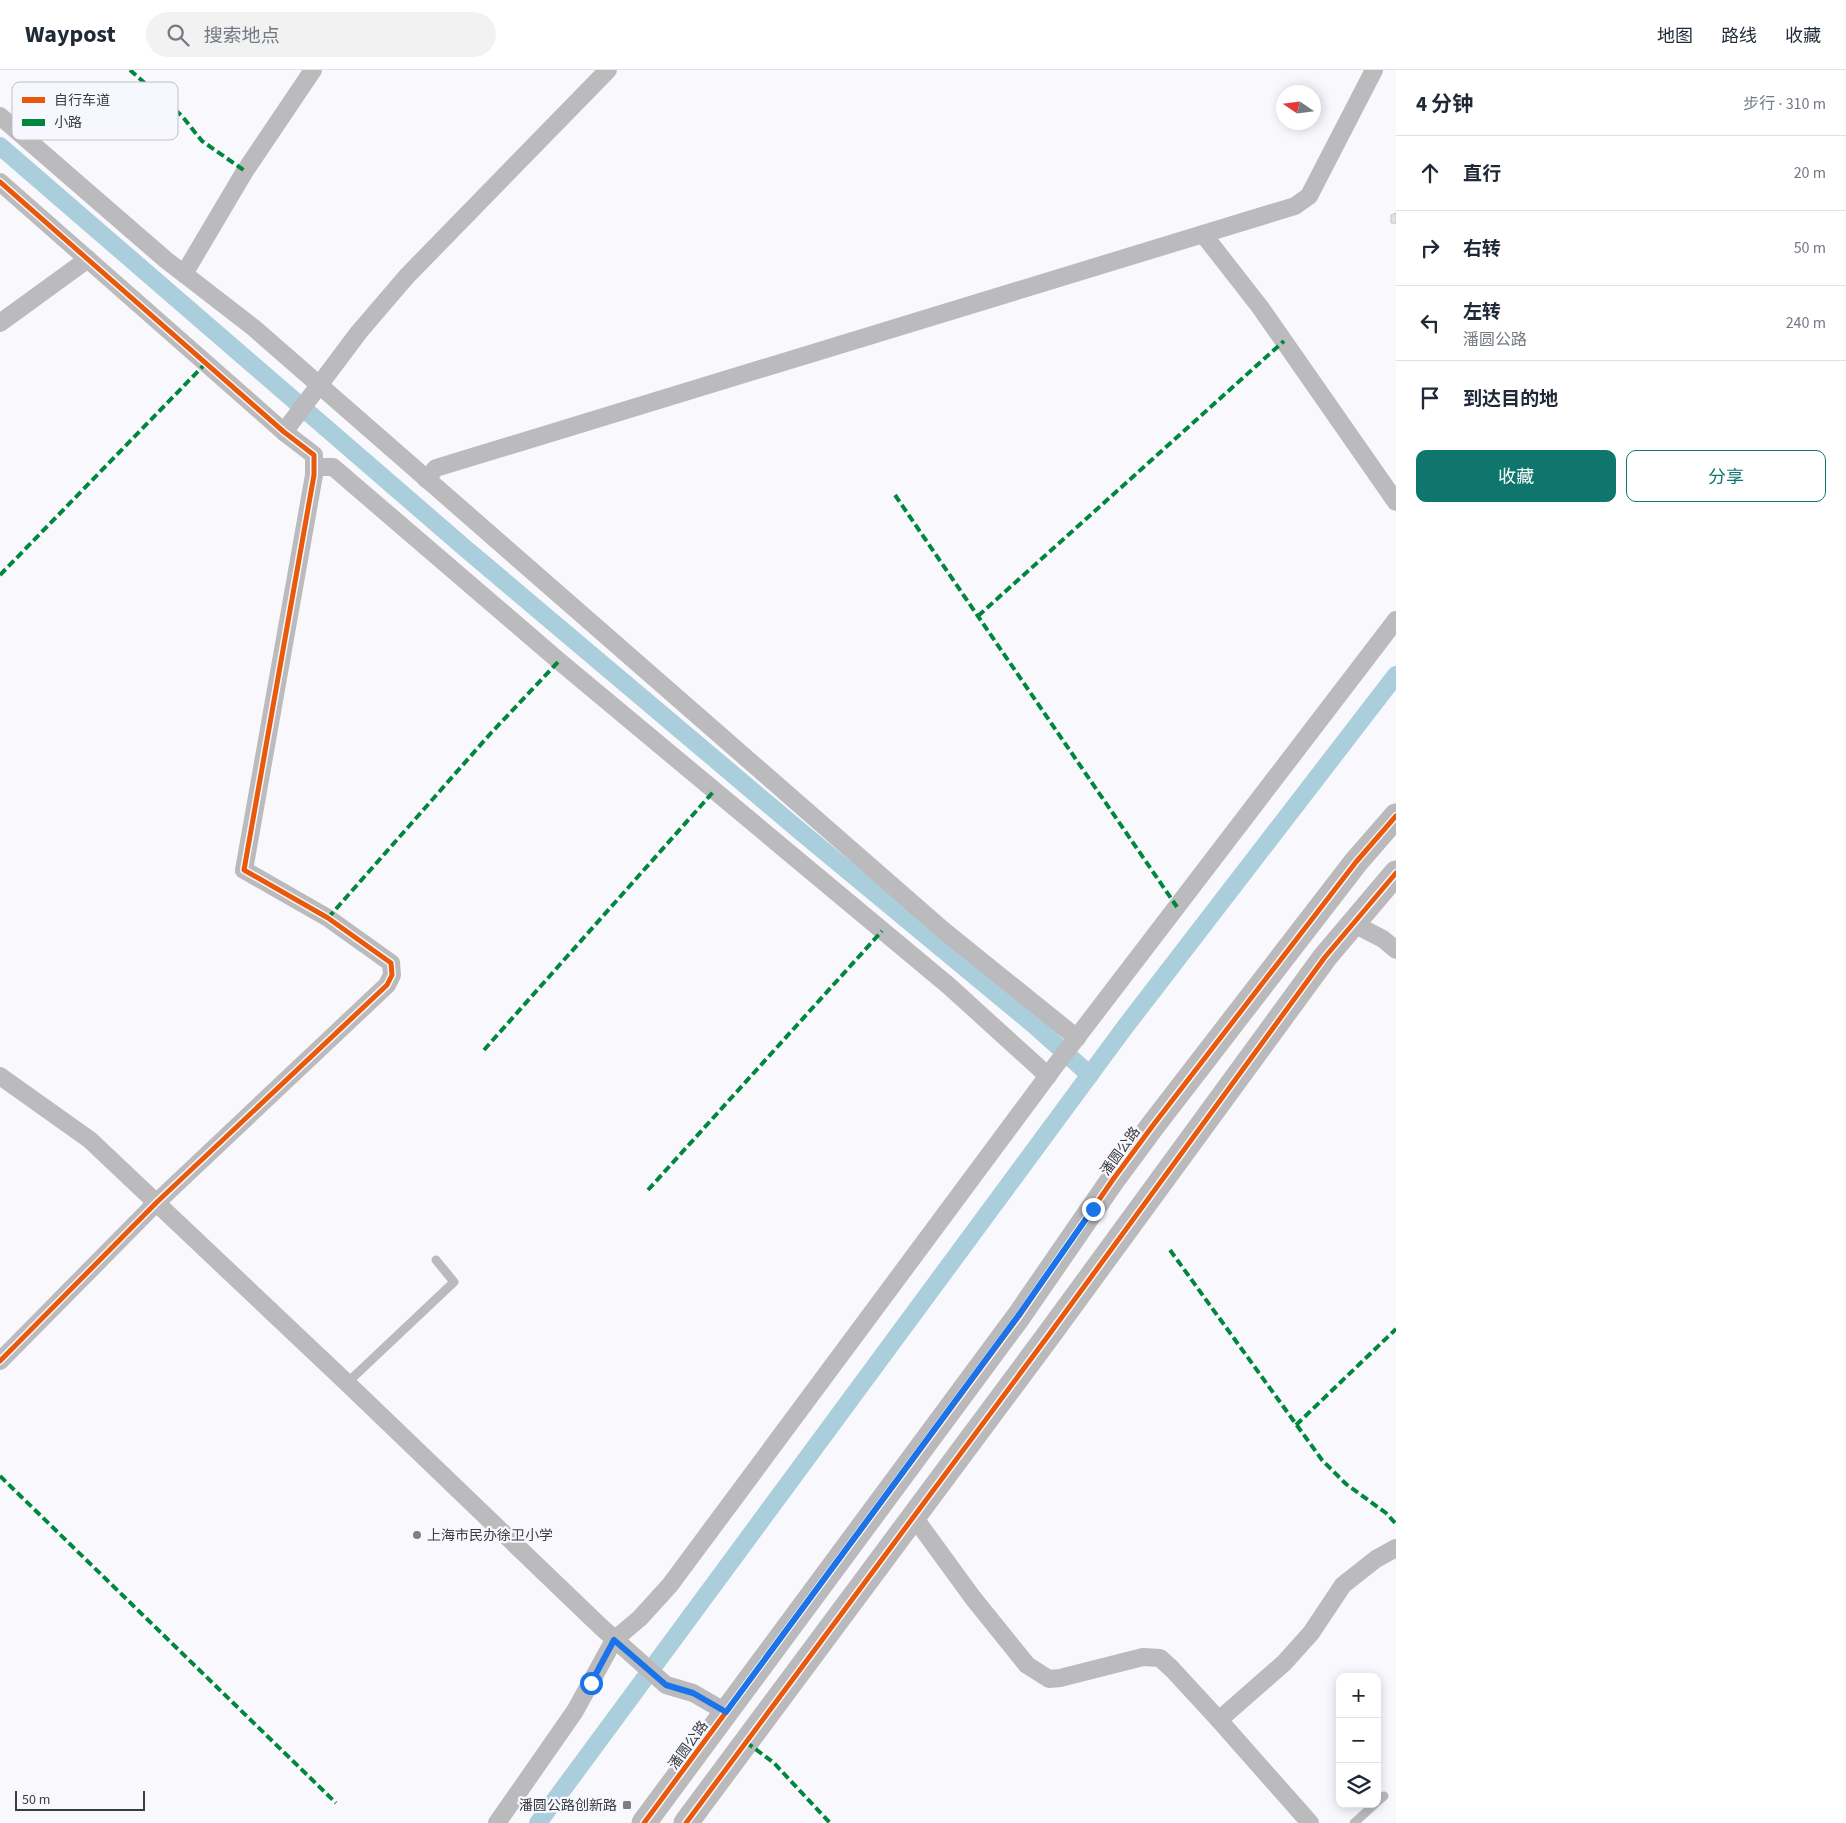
<!DOCTYPE html>
<html lang="zh">
<head>
<meta charset="utf-8">
<style>
  :root { --surface:#fff; --page:#f2f2f3; --text:#1f2937; --muted:#747a83; --line:#e0e1e3; --accent:#0f766e }
  body { margin:0; font-family:"Source Sans 3","Noto Sans SC",sans-serif; background:var(--page); color:var(--text) }
  .controls { position:absolute; right:15px; bottom:15px; display:grid; overflow:hidden; border-radius:10px; box-shadow:0 2px 12px #0003 }
  .controls button { width:45px; height:45px; display:grid; place-items:center; padding:0; border:0; border-bottom:1px solid var(--line); background:var(--surface); color:var(--text); font:25px sans-serif }
  .compass { position:absolute; left:1276px; top:15px; width:45px; height:45px; border-radius:50%; background:var(--surface); box-shadow:0 2px 12px #0003; rotate:283deg }
  .scale { position:absolute; left:15px; bottom:12px; width:130px; box-sizing:border-box; padding-left:5px; border:2px solid #3c3d41; border-top:0; font-size:14px; line-height:18px; white-space:nowrap; color:#3c3d41; -webkit-text-stroke:4px #f7f8ff; paint-order:stroke }
  .stop { position:absolute; width:15px; height:15px; margin:-11px; border:4px solid #1a73e8; border-radius:50%; background:#fff }
  .stop.end { background:#1a73e8; border-color:#fff; box-shadow:0 1px 5px #0008 }
  .list { margin:0; padding:0; list-style:none }
  h2 { display:flex; justify-content:space-between; align-items:center; height:65px; margin:0; padding:0 20px; font-size:21px }
  h2 small { font-size:16px; font-weight:400; color:var(--muted) }
  .list li { display:grid; grid-template-columns:32px 1fr auto; gap:15px; align-items:center; box-sizing:border-box; height:75px; padding:0 20px; border-top:1px solid var(--line) }
  .list b { display:block; font-size:19px; white-space:nowrap }
  .list p { margin:0; font-size:16px; white-space:nowrap; color:var(--muted) }
  .list em { font-size:16px; font-style:normal; color:var(--muted) }
  .actions { display:flex; gap:10px; padding:15px 20px }
  .actions a { flex:1; padding:11px 0; border:1px solid var(--accent); border-radius:10px; text-align:center; font-size:18px; color:var(--accent) }
  .actions .main { background:var(--accent); color:#fff }
  .icon { flex:none; width:28px; height:28px; fill:none; stroke:currentColor; stroke-width:2; stroke-linecap:round; stroke-linejoin:round }
  .map { position:relative; flex:none; width:1396px; height:1753px; overflow:hidden }
  header { display:flex; align-items:center; gap:30px; box-sizing:border-box; height:70px; padding:0 25px; background:var(--surface); border-bottom:1px solid var(--line) }
  header strong { font-size:24px }
  nav { display:flex; gap:28px; margin-inline-start:auto; font-size:18px }
  .search { width:350px; height:45px; background:var(--page); display:flex; align-items:center; gap:12px; box-sizing:border-box; padding:0 18px; border-radius:28px; color:var(--muted); font-size:19px }
  main { display:flex }
  aside { flex:1; background:var(--surface) }
  .map>svg:first-child { display:block }
  .lines { fill:none; stroke-linecap:round; stroke-linejoin:round }
  .canal { stroke:#abcedc; stroke-width:18 }
  .building { fill:#e1e2e6; stroke:#c5c6ca; filter:url(#shadow) }
  .lane { stroke:#bbbabc; stroke-width:9 }
  .street { stroke:#bbbabc; stroke-width:18 }
  .secondary { stroke:#bab9bc; stroke-width:25 }
  .quiet { stroke:#00873e; stroke-width:4; stroke-dasharray:8 4; stroke-linecap:butt }
  .cycleway-casing { stroke:#f7f8ff; stroke-width:8 }
  .cycleway { stroke:#e8590c; stroke-width:5 }
  .route { stroke:#1a73e8; stroke-width:6 }
  .poi-dot { fill:#7e7f83; stroke:#f7f8ff; stroke-width:2 }
  .labels { text-anchor:middle; stroke-width:4.5; stroke-linejoin:round; paint-order:stroke }
  .street-label { font-size:14px; fill:#3c3d41; stroke:#f7f8ff }
  .poi-label { font-size:14px; fill:#3c3d41; stroke:#f7f8ff; text-anchor:start }
  .key { fill:#f7f8ff; stroke:#bfc0c6; stroke-width:1 }
  .key-label { font-size:14px; fill:#3c3d41 }
</style>
</head>
<body>
<header>
<strong>Waypost</strong>
<div class="search"><svg class="icon" aria-label="search" viewBox="0 0 24 24"><circle cx="10" cy="10" r="6"/><path d="M15 15l6 6"/></svg>搜索地点</div>
<nav><a>地图</a><a>路线</a><a>收藏</a></nav>
</header>
<main>
<div class="map">
<svg width="1396" height="1753" viewBox="0 0 1396 1753">
  <defs>
    <filter id="shadow"><feDropShadow dx="4.5" dy="4.5" stdDeviation="0" flood-color="#0004"/></filter>
  </defs>
  <rect width="100%" height="100%" fill="#f9f9fd"/>
  <g class="lines">
    <g class="canal">
      <path d="M0,76L466,479L800,761L1034,955L1090,1005"/>
      <path d="M538,1753L1125,957L1396,605"/>
    </g>
  </g>
  <path class="building" d="M1396,143V153H1391V145Z"/>
  <g class="lines">
    <g class="lane">
      <path d="M347,1313L454,1212L436,1190"/>
      <path d="M1377,1732L1384,1726"/>
      <path d="M1354,1753L1375,1734"/>
    </g>
    <g class="street">
      <path d="M0,46L166,190L254,258L943,860L1077,968"/>
      <path d="M0,112L284,362L314,385V405L244,800L328,848L391,893L392,905L387,915L157,1132L0,1291"/>
      <path d="M1203,164L1260,237L1396,432"/>
      <path d="M184,204L245,101L313,0"/>
      <path d="M0,253L88,189"/>
      <path d="M284,362L359,262L407,206L608,0"/>
      <path d="M314,397H333L559,591L949,916L1048,1006"/>
      <path d="M426,409L436,398L1295,136L1309,126L1374,0"/>
      <path d="M1354,854L1383,869L1396,880"/>
      <path d="M0,1006L90,1070L347,1313L601,1557L666,1615L693,1623L726,1642"/>
      <path d="M914,1447L973,1528L1027,1595L1049,1609L1060,1608L1143,1587L1160,1588L1172,1599L1219,1650L1310,1753"/>
      <path d="M1219,1650L1284,1593L1311,1563L1343,1515L1376,1489L1396,1478"/>
      <path d="M497,1753L575,1641L614,1570L640,1548L670,1515L1055,996L1396,550"/>
    </g>
    <g class="secondary">
      <path d="M644,1753L1019,1246L1114,1108L1154,1054L1356,792L1396,746"/>
      <path d="M686,1753L1048,1266L1325,887L1396,803"/>
    </g>
    <g class="quiet">
      <path d="M130,0L182,46L202,71L245,101"/>
      <path d="M895,425L1177,837"/>
      <path d="M0,505L206,293"/>
      <path d="M978,546L1284,271"/>
      <path d="M328,848L491,663L559,591"/>
      <path d="M484,980L714,721"/>
      <path d="M648,1120L882,861"/>
      <path d="M1170,1180L1322,1390L1346,1414L1386,1443L1396,1454"/>
      <path d="M1296,1355L1396,1259"/>
      <path d="M0,1406L336,1733"/>
      <path d="M746,1672L774,1693L830,1753"/>
    </g>
    <defs>
      <g id="cycleway">
        <path d="M0,112L284,362L314,385V405L244,800L328,848L391,893L392,905L387,915L157,1132L0,1291"/>
        <path d="M644,1753L1019,1246L1114,1108L1154,1054L1356,792L1396,746"/>
        <path d="M686,1753L1048,1266L1325,887L1396,803"/>
      </g>
    </defs>
    <use href="#cycleway" class="cycleway-casing"/>
    <use href="#cycleway" class="cycleway"/>
  </g>
  <g class="lines">
    <path class="route" d="M591,1613L614,1570L666,1615L693,1623L726,1642L1018,1246L1093,1139"/>
  </g>
  <g class="poi-dot">
    <circle cx="417" cy="1465" r="5"/>
    <rect x="622" y="1730" width="10" height="10" rx="2.5"/>
  </g>
  <g class="labels">
    <g class="street-label">
      <text transform="translate(1120 1081) rotate(-54)" y="5">潘圆公路</text>
      <text transform="translate(688 1675) rotate(-54)" y="5">潘圆公路</text>
    </g>
    <g class="poi-label">
      <text x="427" y="1470">上海市民办徐卫小学</text>
      <text x="617" y="1740" text-anchor="end">潘圆公路创新路</text>
    </g>
  </g>
  <rect x="12" y="12" width="166" height="58" rx="8" class="key"/>
  <rect x="22" y="27" width="23" height="6" fill="#e8590c"/>
  <rect x="22" y="49" width="23" height="7" fill="#00873e"/>
  <g class="key-label">
    <text x="54" y="35">自行车道</text>
    <text x="54" y="57">小路</text>
  </g>
</svg>
<div class="controls">
<button>+</button>
<button>−</button>
<button><svg class="icon" aria-label="layers" viewBox="0 0 24 24"><path d="M12 4l9 5-9 5-9-5zM3 14l9 5 9-5"/></svg></button>
</div>
<svg class="compass" viewBox="-18 -18 36 36"><path d="M0-13l5 13h-10z" fill="#e53935"/><path d="M0 13l5-13h-10z" fill="#747a83"/></svg>
<div class="scale">50 m</div>
<div class="stop" style="left:591px;top:1613px"></div>
<div class="stop end" style="left:1093px;top:1139px"></div>
</div>
<aside>
<h2>4 分钟<small>步行 · 310 m</small></h2>
<ul class="list">
<li><svg class="icon" aria-label="ahead" viewBox="0 0 24 24"><path d="M12 20V5M6 11l6-6 6 6"/></svg><div><b>直行</b></div><em>20 m</em></li>
<li><svg class="icon" aria-label="right" viewBox="0 0 24 24"><path d="M7 20v-9h11M14 6l5 5-5 5"/></svg><div><b>右转</b></div><em>50 m</em></li>
<li><svg class="icon" aria-label="left" viewBox="0 0 24 24"><path d="M17 20v-9H6M10 6l-5 5 5 5"/></svg><div><b>左转</b><p>潘圆公路</p></div><em>240 m</em></li>
<li><svg class="icon" aria-label="arrive" viewBox="0 0 24 24"><path d="M6 21V4h12l-3 4 3 4H6"/></svg><div><b>到达目的地</b></div></li>
</ul>
<div class="actions"><a class="main">收藏</a><a>分享</a></div>
</aside>
</main>
</body>
</html>
